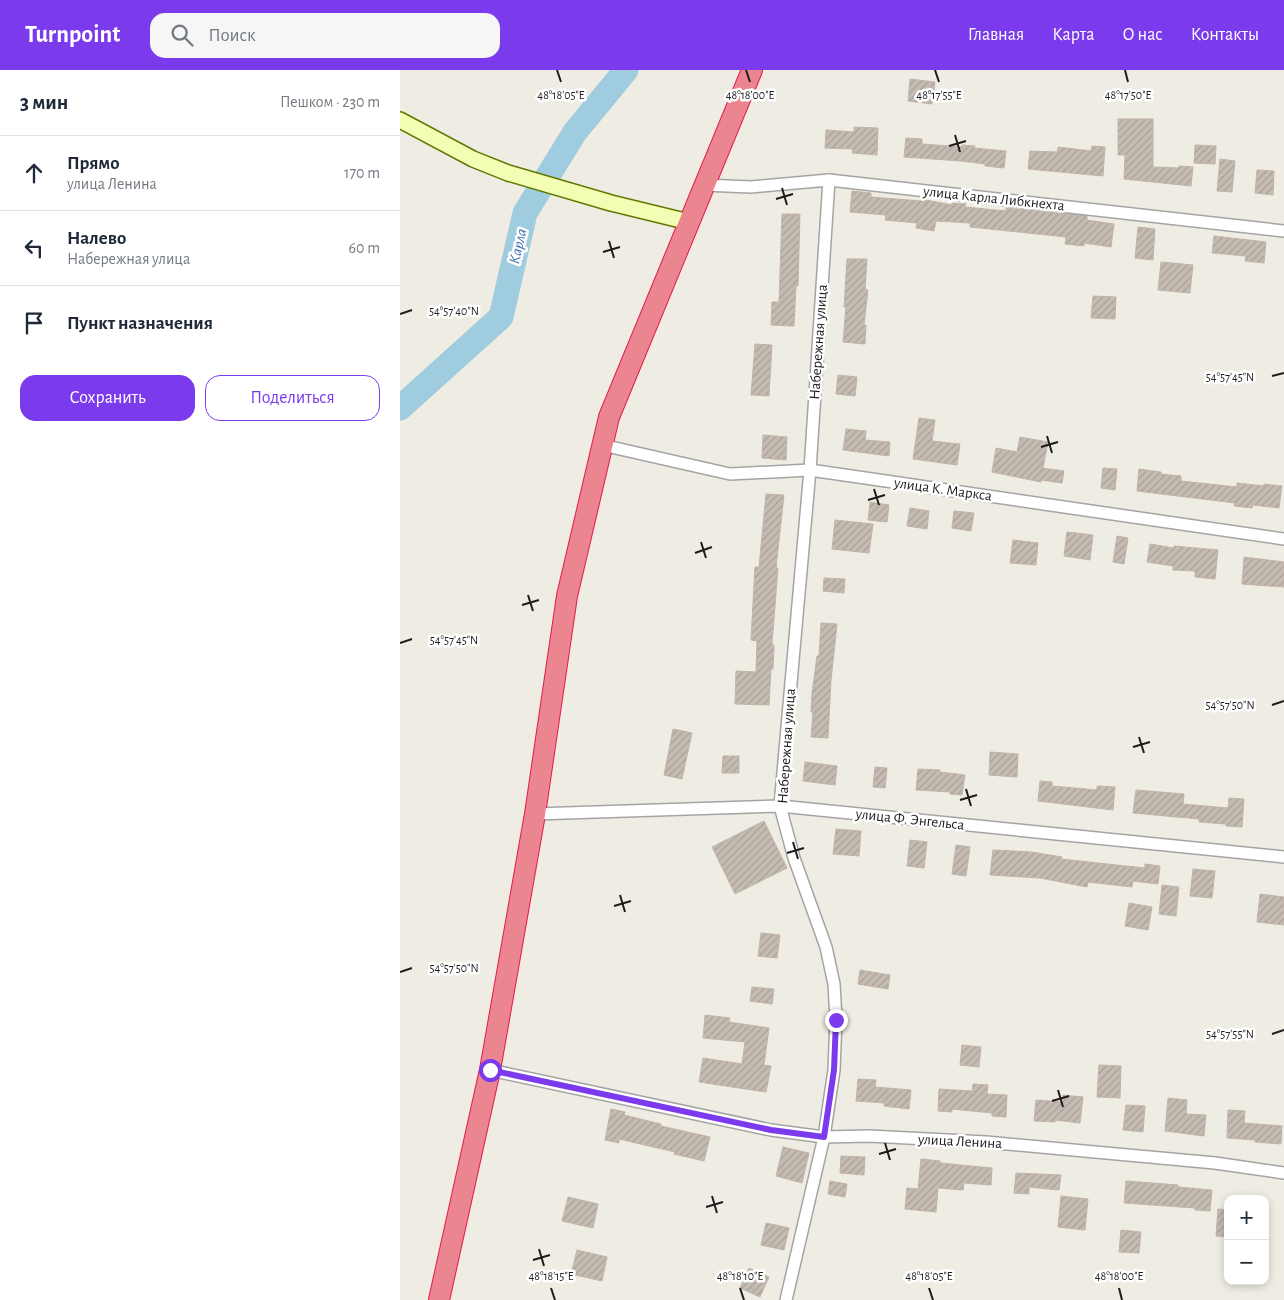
<!DOCTYPE html>
<html lang="ru">
<head>
<meta charset="utf-8">
<style>
  :root { --surface:#fff; --page:#f6f6f7; --text:#1f2937; --muted:#747a83; --line:#e0e1e3; --accent:#7c3aed }
  body { margin:0; font-family:"Alegreya Sans",sans-serif; background:var(--page); color:var(--text) }
  .controls { position:absolute; right:15px; bottom:15px; display:grid; overflow:hidden; border-radius:10px; box-shadow:0 2px 8px #0003 }
  .controls button { width:45px; height:45px; display:grid; place-items:center; padding:0; border:0; border-bottom:1px solid var(--line); background:var(--surface); color:var(--text); font:25px sans-serif }
  .stop { position:absolute; width:15px; height:15px; margin:-11px; border:4px solid #7c3aed; border-radius:50%; background:#fff }
  .stop.end { background:#7c3aed; border-color:#fff; box-shadow:0 1px 5px #0008 }
  .list { margin:0; padding:0; list-style:none }
  h2 { display:flex; justify-content:space-between; align-items:center; height:65px; margin:0; padding:0 20px; font-size:21px }
  h2 small { font-size:16px; font-weight:400; color:var(--muted) }
  .list li { display:grid; grid-template-columns:32px 1fr auto; gap:15px; align-items:center; box-sizing:border-box; height:75px; padding:0 20px; border-top:1px solid var(--line) }
  .list b { display:block; font-size:19px; white-space:nowrap }
  .list p { margin:0; font-size:16px; white-space:nowrap; color:var(--muted) }
  .list em { font-size:16px; font-style:normal; color:var(--muted) }
  .actions { display:flex; gap:10px; padding:15px 20px }
  .actions a { flex:1; padding:11px 0; border:1px solid var(--accent); border-radius:15px; text-align:center; font-size:18px; color:var(--accent) }
  .actions .main { background:var(--accent); color:#fff }
  .icon { flex:none; width:28px; height:28px; fill:none; stroke:currentColor; stroke-width:2; stroke-linecap:round; stroke-linejoin:round }
  .map { position:relative; flex:none; width:884px; height:1230px; overflow:hidden }
  header { display:flex; align-items:center; gap:30px; box-sizing:border-box; height:70px; padding:0 25px; background:var(--accent); color:#fff }
  header strong { font-size:24px }
  nav { display:flex; gap:28px; margin-inline-start:auto; font-size:18px }
  .search { width:350px; height:45px; background:var(--page); display:flex; align-items:center; gap:12px; box-sizing:border-box; padding:0 18px; border-radius:15px; color:var(--muted); font-size:19px }
  main { display:flex }
  aside { flex:1; background:var(--surface) }
  .map>svg:first-child { display:block }
  .lines { fill:none; stroke-linecap:round; stroke-linejoin:round }
  .river { stroke:#a0ccdf; stroke-width:25 }
  .building { fill:url(#building-hatch); stroke:#c2b4a4 }
  .street-casing { stroke:#a4a4a4; stroke-width:14 }
  .secondary-casing { stroke:#617900; stroke-width:18 }
  .highway-casing { stroke:#e31a4d; stroke-width:22 }
  .street { stroke:#fff; stroke-width:11 }
  .secondary { stroke:#f3fdb3; stroke-width:15 }
  .highway { stroke:#eb858f; stroke-width:20 }
  .route { stroke:#7c3aed; stroke-width:6 }
  .ticks { fill:none; stroke:#1d1d1d; stroke-width:2 }
  .labels { text-anchor:middle; stroke-width:5; stroke-linejoin:round; paint-order:stroke }
  .street-label { font-size:15px; fill:#1d1d1d; stroke:#fff }
  .water-label { font-size:16px; font-style:italic; fill:#4572b2; stroke:#fff }
  .ticks-label { font-size:12px; text-anchor:middle; fill:#1d1d1d; stroke:#fff; stroke-width:5; stroke-linejoin:round; paint-order:stroke }
</style>
</head>
<body>
<header>
<strong>Turnpoint</strong>
<div class="search"><svg class="icon" aria-label="search" viewBox="0 0 24 24"><circle cx="10" cy="10" r="6"/><path d="M15 15l6 6"/></svg>Поиск</div>
<nav><a>Главная</a><a>Карта</a><a>О нас</a><a>Контакты</a></nav>
</header>
<main>
<aside>
<h2>3 мин<small>Пешком · 230 m</small></h2>
<ul class="list">
<li><svg class="icon" aria-label="ahead" viewBox="0 0 24 24"><path d="M12 20V5M6 11l6-6 6 6"/></svg><div><b>Прямо</b><p>улица Ленина</p></div><em>170 m</em></li>
<li><svg class="icon" aria-label="left" viewBox="0 0 24 24"><path d="M17 20v-9H6M10 6l-5 5 5 5"/></svg><div><b>Налево</b><p>Набережная улица</p></div><em>60 m</em></li>
<li><svg class="icon" aria-label="arrive" viewBox="0 0 24 24"><path d="M6 21V4h12l-3 4 3 4H6"/></svg><div><b>Пункт назначения</b></div></li>
</ul>
<div class="actions"><a class="main">Сохранить</a><a>Поделиться</a></div>
</aside>
<div class="map">
<svg width="884" height="1230" viewBox="0 0 884 1230">
  <defs>
    <pattern id="building-hatch" width="6" height="6" patternUnits="userSpaceOnUse" patternTransform="scale(1.25)"><rect width="6" height="6" fill="#c4bbb2"/><path d="M-1 1l2-2M0 6l6-6M5 7l2-2" fill="none" stroke="#a8a099"/></pattern>
  </defs>
  <rect width="100%" height="100%" fill="#efece3"/>
  <g class="lines">
    <path class="river" d="M0,338L101,247L125,143L175,62L226,0"/>
  </g>
  <g class="building">
    <path d="M510,9L535,12L532,34L508,31Z"/>
    <path d="M718,49H753V97L779,98V96L793,97L791,116L724,109L725,85H718Z"/>
    <path d="M454,57L478,58L477,85L452,83L453,79L425,78L426,60L454,62Z"/>
    <path d="M506,68L522,69V74L562,77V75L575,76L574,78L606,81L604,98L585,96V94L561,91L504,87Z"/>
    <path d="M795,75L816,76L815,94L794,93Z"/>
    <path d="M692,76L705,77L703,106L628,99L630,81L657,82L658,77L691,81Z"/>
    <path d="M820,89L835,91L832,122L817,121Z"/>
    <path d="M857,100L874,101L873,125L855,123Z"/>
    <path d="M452,121L471,123V127L521,131V129L552,135V133L566,134L565,137L606,141V138L687,146V150L714,154L711,177L684,173V176L665,174L666,167L570,157V153L536,151L534,161L516,158L517,153L485,150L486,145L450,142Z"/>
    <path d="M382,144H400L398,216H396L394,256L371,255L372,232H379Z"/>
    <path d="M738,157L755,159L753,190L735,188Z"/>
    <path d="M814,166L866,172L864,193L845,191L846,186L812,183Z"/>
    <path d="M447,189H467L465,219L468,220L464,255H466L465,274L443,272L446,237H444Z"/>
    <path d="M761,192L793,195L790,223L758,220Z"/>
    <path d="M693,226L716,227L715,249L691,248Z"/>
    <path d="M355,274L372,275L369,326L351,325Z"/>
    <path d="M438,305L457,307L455,326L436,324Z"/>
    <path d="M519,348L535,350L532,371L560,374L557,395L513,389Z"/>
    <path d="M446,359L466,361L465,370L490,372L489,386L443,380Z"/>
    <path d="M363,365L387,367L386,390L362,388Z"/>
    <path d="M620,367L648,372L643,398L664,401L662,413L641,410V412L592,402L596,378L617,382Z"/>
    <path d="M703,398L717,399L715,420L701,418Z"/>
    <path d="M739,399L761,402V404L781,406V411L837,417V413L864,416V414L882,416L879,438L853,435L852,438L834,436L835,433L737,421Z"/>
    <path d="M366,424L384,425L376,498H378L372,574L374,575L373,599H371L369,635L335,634L336,601L356,602L357,571L351,570L352,551L355,497H359Z"/>
    <path d="M470,432L489,435L487,452L468,450Z"/>
    <path d="M510,438L529,441L527,459L507,456Z"/>
    <path d="M554,441L574,443L571,461L552,458Z"/>
    <path d="M435,450L473,454L469,483L432,479Z"/>
    <path d="M667,462L693,465L690,490L664,486Z"/>
    <path d="M717,466L728,468L724,494L713,492Z"/>
    <path d="M613,470L638,473L636,495L610,493Z"/>
    <path d="M750,474L774,478V476L818,480L815,509L795,507V501L773,500V496L747,492Z"/>
    <path d="M844,487L884,492V517L842,514Z"/>
    <path d="M424,508L445,509L444,523L423,521Z"/>
    <path d="M421,553L437,554L431,610L428,668L411,667L413,642H411L412,623L417,586H419Z"/>
    <path d="M273,659L292,663L282,709L264,705Z"/>
    <path d="M590,682L618,684L617,707L589,705Z"/>
    <path d="M323,686H339V703H322Z"/>
    <path d="M405,692L437,696L435,715L403,711Z"/>
    <path d="M475,697L487,698L485,718L473,717Z"/>
    <path d="M518,699L540,700V702L565,705L562,725L550,724V722L516,720Z"/>
    <path d="M640,711L652,712V716L697,720V716L715,717L713,740L638,731Z"/>
    <path d="M736,720L784,724L783,734L828,738L829,728L844,729L842,757L826,756V754L799,752V749L733,743Z"/>
    <path d="M364,751L387,798L335,824L312,777Z"/>
    <path d="M436,759L461,761L459,786L433,784Z"/>
    <path d="M510,770L527,772L524,798L507,796Z"/>
    <path d="M556,775L570,777L566,806L552,804Z"/>
    <path d="M593,780L632,782L662,787L661,789L745,798V794L760,796L758,814L733,811L732,817L688,812L687,817L640,808L590,805Z"/>
    <path d="M793,799L815,801L812,828L790,826Z"/>
    <path d="M762,815L779,817L776,846L759,844Z"/>
    <path d="M860,824L884,827V855L857,852Z"/>
    <path d="M729,833L752,837L748,860L725,856Z"/>
    <path d="M361,863L380,865L377,888L358,886Z"/>
    <path d="M460,900L490,905L488,919L458,914Z"/>
    <path d="M352,917L374,919L372,934L350,931Z"/>
    <path d="M305,945L330,948L329,952L369,958L364,995L371,996L366,1022L299,1012L303,988L342,994L345,972L303,968Z"/>
    <path d="M562,975L581,977L579,997L560,995Z"/>
    <path d="M699,995L721,996L720,1028L697,1027Z"/>
    <path d="M458,1009L476,1010L475,1017L511,1020L509,1039L484,1036V1033L456,1031Z"/>
    <path d="M573,1014L588,1015L587,1024L607,1025L606,1047L592,1046V1043L552,1039V1042L538,1041L539,1019L572,1021Z"/>
    <path d="M663,1025L683,1027L680,1053L655,1050V1052L634,1051L636,1030L663,1032Z"/>
    <path d="M768,1028L787,1030L786,1044L806,1045L804,1066L765,1061Z"/>
    <path d="M726,1035L745,1036L743,1062L723,1060Z"/>
    <path d="M211,1039L225,1042L224,1045L261,1054V1056L310,1067L304,1091L274,1084L275,1082L219,1069V1073L205,1070Z"/>
    <path d="M828,1040L845,1041L844,1053L882,1056L881,1074L855,1072V1070L827,1068Z"/>
    <path d="M383,1077L409,1083L402,1113L376,1106Z"/>
    <path d="M441,1086L465,1087L464,1105L440,1103Z"/>
    <path d="M521,1089L540,1091V1093L592,1098L591,1115L564,1113L563,1120L538,1118L536,1142L505,1139L507,1118L518,1119Z"/>
    <path d="M616,1103L661,1105L659,1120L629,1117V1124L614,1123Z"/>
    <path d="M430,1111L447,1114L445,1127L428,1124Z"/>
    <path d="M726,1111L778,1115V1117L812,1120L810,1141L795,1140V1138L724,1133Z"/>
    <path d="M661,1126L688,1129L685,1160L658,1157Z"/>
    <path d="M168,1127L198,1134L193,1158L162,1151Z"/>
    <path d="M818,1139L828,1140V1167L816,1166Z"/>
    <path d="M366,1153L389,1158L384,1180L361,1175Z"/>
    <path d="M721,1160L741,1162L739,1183L719,1182Z"/>
    <path d="M177,1180L207,1187L202,1211L171,1204Z"/>
    <path d="M349,1198L369,1207L360,1227L340,1218Z"/>
  </g>
  <g class="lines">
    <defs>
      <g id="street">
        <path d="M303,115L351,117L429,110L884,161"/>
        <path d="M202,375L330,404L410,400L884,469"/>
        <path d="M135,744L380,736L884,787"/>
        <path d="M90,1000L371,1060L424,1067L469,1066L586,1072L815,1093L884,1103"/>
        <path d="M386,1230L424,1067L434,1000L436,950L434,914L426,877L394,788L380,736L410,400L429,110"/>
      </g>
      <path id="secondary" d="M0,50L73,89L108,103L211,133L289,152"/>
      <path id="highway" d="M39,1230L90,1000L135,744L167,526L209,347L352,0"/>
    </defs>
    <use href="#street" class="street-casing"/>
    <use href="#secondary" class="secondary-casing"/>
    <use href="#highway" class="highway-casing"/>
    <use href="#street" class="street"/>
    <use href="#secondary" class="secondary"/>
    <use href="#highway" class="highway"/>
  </g>
  <g class="lines">
    <path class="route" d="M90,1000L371,1060L424,1067L434,1000L436,950"/>
  </g>
  <path class="ticks" d="M157,0L161,12M346,0L350,12M535,0L539,12M725,0L728,12M555,65L560,82M549,76L566,71M382,118L387,135M376,129L393,124M209,171L214,188M203,182L220,177M0,244L12,240M872,306L884,303M647,366L652,383M641,377L658,372M474,419L479,435M468,430L485,425M301,472L306,488M295,483L312,477M128,525L133,541M122,535L139,530M0,573L12,569M872,635L884,631M739,667L744,683M733,677L750,672M566,719L571,736M560,730L577,725M393,772L398,789M387,783L404,778M220,825L225,842M214,836L231,831M0,902L12,898M872,964L884,960M658,1020L663,1037M652,1031L669,1026M485,1073L490,1090M479,1084L496,1079M312,1126L317,1143M306,1137L323,1132M139,1179L144,1196M133,1190L150,1185M151,1218L155,1230M340,1218L344,1230M529,1218L533,1230M719,1218L722,1230"/>
  <g class="labels">
    <g class="street-label">
      <text transform="translate(594 128) rotate(6)" y="5">улица Карла Либкнехта</text>
      <text transform="translate(418 272) rotate(-86)" y="5">Набережная улица</text>
      <text transform="translate(543 419) rotate(8)" y="5">улица К. Маркса</text>
      <text transform="translate(386 676) rotate(-86)" y="5">Набережная улица</text>
      <text transform="translate(510 749) rotate(6)" y="5">улица Ф. Энгельса</text>
      <text transform="translate(560 1071) rotate(3)" y="5">улица Ленина</text>
    </g>
    <g class="water-label">
      <text transform="translate(117 176) rotate(-77)" y="6">Карла</text>
    </g>
  </g>
  <g class="ticks-label">
    <text x="161" y="29">48°18'05"E</text>
    <text x="350" y="29">48°18'00"E</text>
    <text x="539" y="29">48°17'55"E</text>
    <text x="728" y="29">48°17'50"E</text>
    <text x="54" y="245">54°57'40"N</text>
    <text x="830" y="311">54°57'45"N</text>
    <text x="54" y="574">54°57'45"N</text>
    <text x="830" y="639">54°57'50"N</text>
    <text x="54" y="902">54°57'50"N</text>
    <text x="830" y="968">54°57'55"N</text>
    <text x="151" y="1210">48°18'15"E</text>
    <text x="340" y="1210">48°18'10"E</text>
    <text x="529" y="1210">48°18'05"E</text>
    <text x="719" y="1210">48°18'00"E</text>
  </g>
</svg>
<div class="controls">
<button>+</button>
<button>−</button>
</div>
<div class="stop" style="left:90px;top:1000px"></div>
<div class="stop end" style="left:436px;top:950px"></div>
</div>
</main>
</body>
</html>
